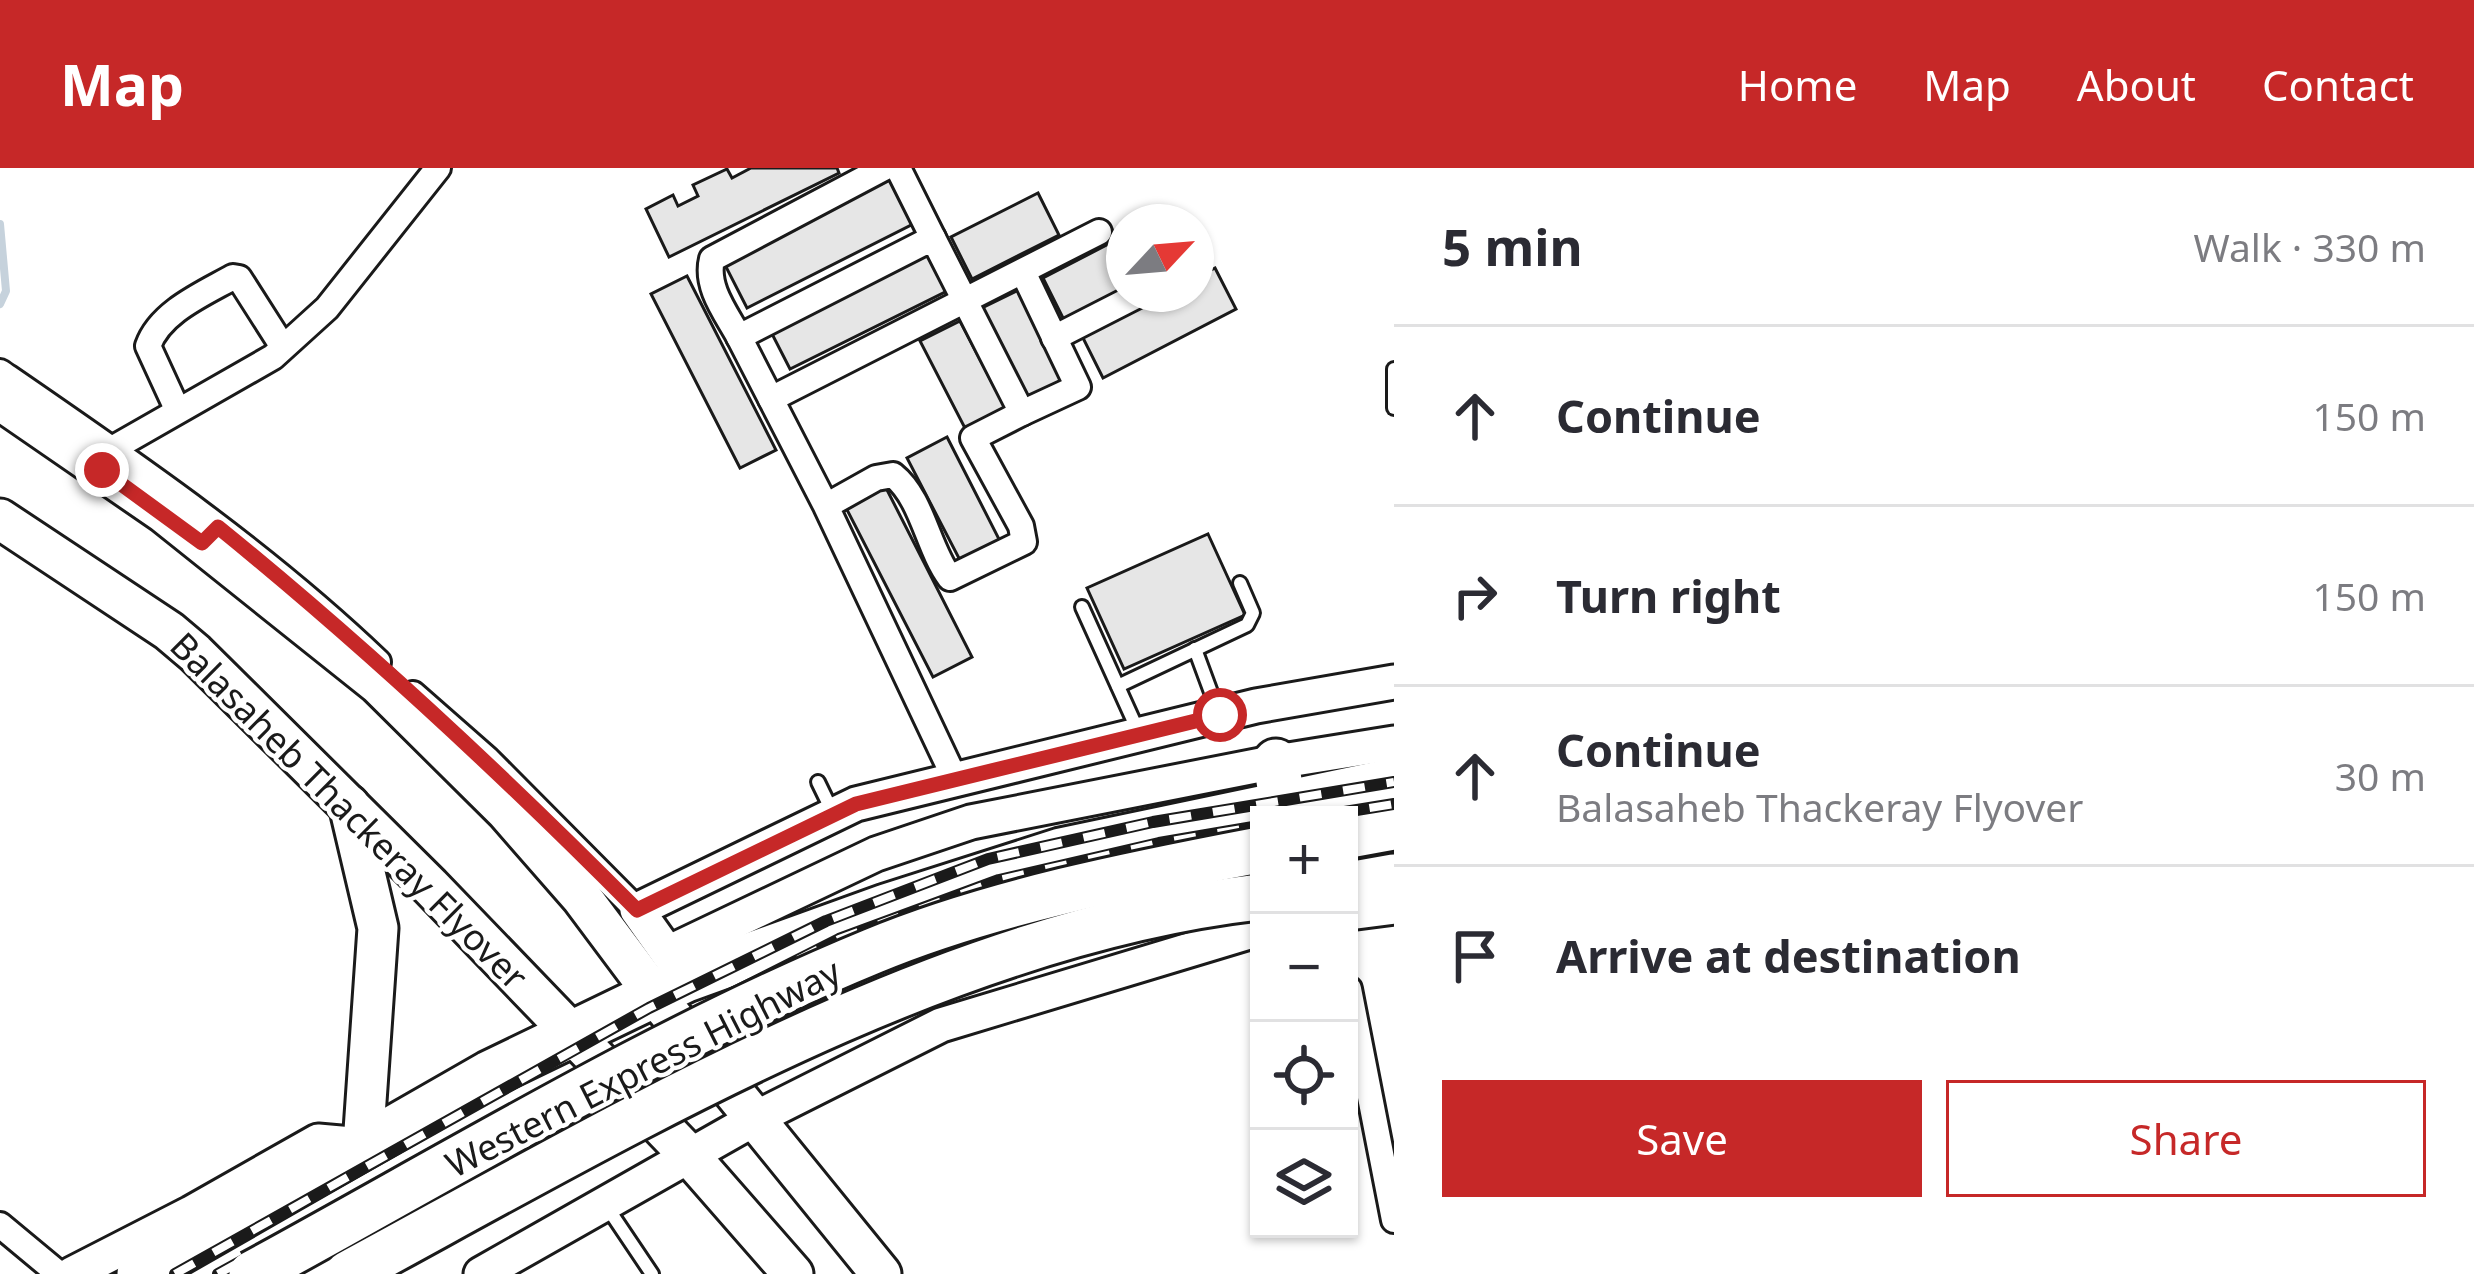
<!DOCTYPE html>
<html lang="en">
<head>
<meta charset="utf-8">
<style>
  :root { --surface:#fff; --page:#f7f7f7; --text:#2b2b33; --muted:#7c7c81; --line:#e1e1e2; --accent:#c62828 }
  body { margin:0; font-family:"Noto Sans",sans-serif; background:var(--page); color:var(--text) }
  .controls { position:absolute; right:36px; bottom:36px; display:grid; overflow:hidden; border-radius:0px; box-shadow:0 3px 9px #0004 }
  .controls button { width:108px; height:108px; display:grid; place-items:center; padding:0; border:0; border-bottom:3px solid var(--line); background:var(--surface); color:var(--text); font:60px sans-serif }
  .compass { position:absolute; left:1106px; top:36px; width:108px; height:108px; border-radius:50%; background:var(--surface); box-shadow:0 3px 9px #0004; rotate:64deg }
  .stop { position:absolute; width:36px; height:36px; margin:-27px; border:9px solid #c62828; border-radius:50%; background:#fff }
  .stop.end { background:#c62828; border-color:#fff; box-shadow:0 3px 12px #0008 }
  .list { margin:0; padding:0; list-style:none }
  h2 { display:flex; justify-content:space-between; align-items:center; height:156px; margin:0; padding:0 48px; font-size:51px }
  h2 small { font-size:39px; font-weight:400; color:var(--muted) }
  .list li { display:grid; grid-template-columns:78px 1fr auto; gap:36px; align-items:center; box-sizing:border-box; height:180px; padding:0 48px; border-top:3px solid var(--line) }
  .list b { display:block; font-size:45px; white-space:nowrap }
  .list p { margin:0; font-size:39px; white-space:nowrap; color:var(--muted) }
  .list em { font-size:39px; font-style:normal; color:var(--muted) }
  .actions { display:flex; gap:24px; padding:36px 48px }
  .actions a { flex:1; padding:27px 0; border:3px solid var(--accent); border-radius:0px; text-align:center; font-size:42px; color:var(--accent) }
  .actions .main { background:var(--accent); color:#fff }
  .icon { flex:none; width:66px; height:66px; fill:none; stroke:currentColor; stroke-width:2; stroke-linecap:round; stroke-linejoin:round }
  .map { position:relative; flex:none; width:1394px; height:1106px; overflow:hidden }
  header { display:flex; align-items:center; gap:72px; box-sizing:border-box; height:168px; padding:0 60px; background:var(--accent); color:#fff }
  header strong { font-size:57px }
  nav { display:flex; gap:66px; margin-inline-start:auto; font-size:42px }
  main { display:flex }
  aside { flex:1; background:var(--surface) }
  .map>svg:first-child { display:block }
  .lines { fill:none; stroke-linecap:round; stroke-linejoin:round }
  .stream { stroke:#c6d2dc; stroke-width:8 }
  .building { fill:#e6e6e6; stroke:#1a1a1a; stroke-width:3 }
  .lane-casing { stroke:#1a1a1a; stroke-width:18 }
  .street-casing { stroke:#1a1a1a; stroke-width:30 }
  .secondary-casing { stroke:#1a1a1a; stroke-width:39 }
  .primary-casing { stroke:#1a1a1a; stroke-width:45 }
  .highway-casing { stroke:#1a1a1a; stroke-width:51 }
  .lane { stroke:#fff; stroke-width:12 }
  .street { stroke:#fff; stroke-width:24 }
  .secondary { stroke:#fff; stroke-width:33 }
  .primary { stroke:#fff; stroke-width:39 }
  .highway { stroke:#fff; stroke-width:45 }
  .rail-casing { stroke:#1a1a1a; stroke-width:12 }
  .rail { stroke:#fff; stroke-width:8; stroke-dasharray:22; stroke-linecap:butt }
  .highway-bridge-casing { stroke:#1a1a1a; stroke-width:51; stroke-linecap:butt }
  .highway-bridge { stroke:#fff; stroke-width:45 }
  .route { stroke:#c62828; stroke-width:15 }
  .labels { text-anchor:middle; stroke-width:9; stroke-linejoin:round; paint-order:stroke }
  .street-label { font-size:36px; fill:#1a1a1a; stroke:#fff }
</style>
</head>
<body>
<header>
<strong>Map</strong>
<nav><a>Home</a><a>Map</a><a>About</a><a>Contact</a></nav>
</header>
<main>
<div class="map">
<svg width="1394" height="1106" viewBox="0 0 1394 1106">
  <rect width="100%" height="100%" fill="#fff"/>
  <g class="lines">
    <path class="stream" d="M0,56L6,123L0,136"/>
  </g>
  <g class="building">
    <path d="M751,0H837L839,5L669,89L646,41L673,27L678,38L698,28L693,17L727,1L732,10Z"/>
    <path d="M894,8L917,54L747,140L724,95Z"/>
    <path d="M1038,25L1059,67L972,111L951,69Z"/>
    <path d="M1124,68V121L1064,152L1043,110Z"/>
    <path d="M931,82L951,121L790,201L770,162Z"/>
    <path d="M1215,100L1236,141L1103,210L1082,168L1165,126H1196V110Z"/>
    <path d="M687,108L776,282L740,300L651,126Z"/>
    <path d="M1023,120L1070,214L1029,234L982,140Z"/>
    <path d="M960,153L1008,245L968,266L920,173Z"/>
    <path d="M947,269L1002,377L963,398L907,290Z"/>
    <path d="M882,312L972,489L933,509L842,332Z"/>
    <path d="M1208,366L1245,447L1124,501L1087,420Z"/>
  </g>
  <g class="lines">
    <defs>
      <g id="lane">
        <path d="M1394,201V240"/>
        <path d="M1082,439L1139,565"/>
        <path d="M1195,481L1219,546"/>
        <path d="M1118,518L1247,457L1253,445L1240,415"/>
        <path d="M818,614L833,645"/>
        <path d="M605,1036L652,1106"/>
      </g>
      <g id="street">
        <path d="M898,0L933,70"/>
        <path d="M739,169C726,145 705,119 712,91L884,0"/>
        <path d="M1054,170L1140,126"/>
        <path d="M0,204C131,294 263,384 378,494"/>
        <path d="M771,231L1099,64"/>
        <path d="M177,241L148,178C160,144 203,126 233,109L239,110L283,179"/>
        <path d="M1022,245L1078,219L1023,104"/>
        <path d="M112,281L273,189L327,140L438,0"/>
        <path d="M826,338L876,310L893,307C923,331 927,379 950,410L1024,374L1021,358L973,270L1022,245L933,70L739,169L826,338L955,611"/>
        <path d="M413,526L487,591L637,742"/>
        <path d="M1349,821L1394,1052"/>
        <path d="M0,1057L59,1106"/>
      </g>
      <g id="secondary">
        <path d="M1349,745L1394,739"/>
        <path d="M668,785L876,686L971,654L1276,594L1394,575"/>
        <path d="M686,811L637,742L856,636L1256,538L1394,514"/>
        <path d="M72,1106L191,1045L318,973L363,977"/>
        <path d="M481,1106L756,950L941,857L1259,761"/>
      </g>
      <g id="primary">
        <path d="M0,232L164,345L378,516L506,643L582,730L653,825L881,1106"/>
        <path d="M0,351L169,463L195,485L430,718L688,986L793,1106"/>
        <path d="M349,637L378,760L363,977"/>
      </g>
      <g id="highway">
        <path d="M1276,594L1283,638"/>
        <path d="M1349,667L1394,659"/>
        <path d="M1349,717L1394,709"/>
        <path d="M140,1106L489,906L686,811L886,739L1061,683L1394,613"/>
      </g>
    </defs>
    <use href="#lane" class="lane-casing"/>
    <use href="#street" class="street-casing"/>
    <use href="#secondary" class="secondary-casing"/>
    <use href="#primary" class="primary-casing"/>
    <use href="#highway" class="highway-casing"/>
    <use href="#lane" class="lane"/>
    <use href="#street" class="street"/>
    <use href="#secondary" class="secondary"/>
    <use href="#primary" class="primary"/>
    <use href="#highway" class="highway"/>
    <defs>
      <g id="rail">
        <path d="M1326,647L1394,636"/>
        <path d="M175,1106L649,840L826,753L988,691L1153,654L1394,614"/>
        <path d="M218,1106L661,861L839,771L999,712L1159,675L1259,658"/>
      </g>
    </defs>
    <use href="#rail" class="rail-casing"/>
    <use href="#rail" class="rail"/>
    <defs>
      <g id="highway-bridge">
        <path d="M252,1106C454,996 661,870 873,783C991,734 1133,706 1259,682"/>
        <path d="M348,1106C625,956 943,765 1259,729"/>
      </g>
    </defs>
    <use href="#highway-bridge" class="highway-bridge-casing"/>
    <use href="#highway-bridge" class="highway-bridge"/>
  </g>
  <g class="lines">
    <path class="route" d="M102,302L202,375L218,359C366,479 503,607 637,742L856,636L1220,547"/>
  </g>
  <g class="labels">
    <g class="street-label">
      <text transform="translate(349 643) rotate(45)" y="13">Balasaheb Thackeray Flyover</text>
      <text transform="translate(643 900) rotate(-27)" y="13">Western Express Highway</text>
    </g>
  </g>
</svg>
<div class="controls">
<button>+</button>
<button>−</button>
<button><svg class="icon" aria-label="locate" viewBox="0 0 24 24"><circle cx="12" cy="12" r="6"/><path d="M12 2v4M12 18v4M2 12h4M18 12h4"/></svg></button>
<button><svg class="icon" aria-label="layers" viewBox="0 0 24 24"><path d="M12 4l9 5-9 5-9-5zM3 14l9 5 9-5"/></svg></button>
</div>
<svg class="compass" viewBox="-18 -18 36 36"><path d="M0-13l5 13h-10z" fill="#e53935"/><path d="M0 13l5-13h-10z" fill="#7c7c81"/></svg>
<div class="stop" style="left:1220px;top:547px"></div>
<div class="stop end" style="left:102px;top:302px"></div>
</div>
<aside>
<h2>5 min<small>Walk · 330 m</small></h2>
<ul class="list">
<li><svg class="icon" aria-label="ahead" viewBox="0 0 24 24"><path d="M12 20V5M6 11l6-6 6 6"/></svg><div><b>Continue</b></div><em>150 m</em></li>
<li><svg class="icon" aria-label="right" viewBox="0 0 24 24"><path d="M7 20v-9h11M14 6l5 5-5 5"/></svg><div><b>Turn right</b></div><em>150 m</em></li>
<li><svg class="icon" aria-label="ahead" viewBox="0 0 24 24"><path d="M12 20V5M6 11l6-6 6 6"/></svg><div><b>Continue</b><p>Balasaheb Thackeray Flyover</p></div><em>30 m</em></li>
<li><svg class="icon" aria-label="arrive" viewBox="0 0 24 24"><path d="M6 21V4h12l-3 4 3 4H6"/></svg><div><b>Arrive at destination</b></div></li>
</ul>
<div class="actions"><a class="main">Save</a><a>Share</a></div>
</aside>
</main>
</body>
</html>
